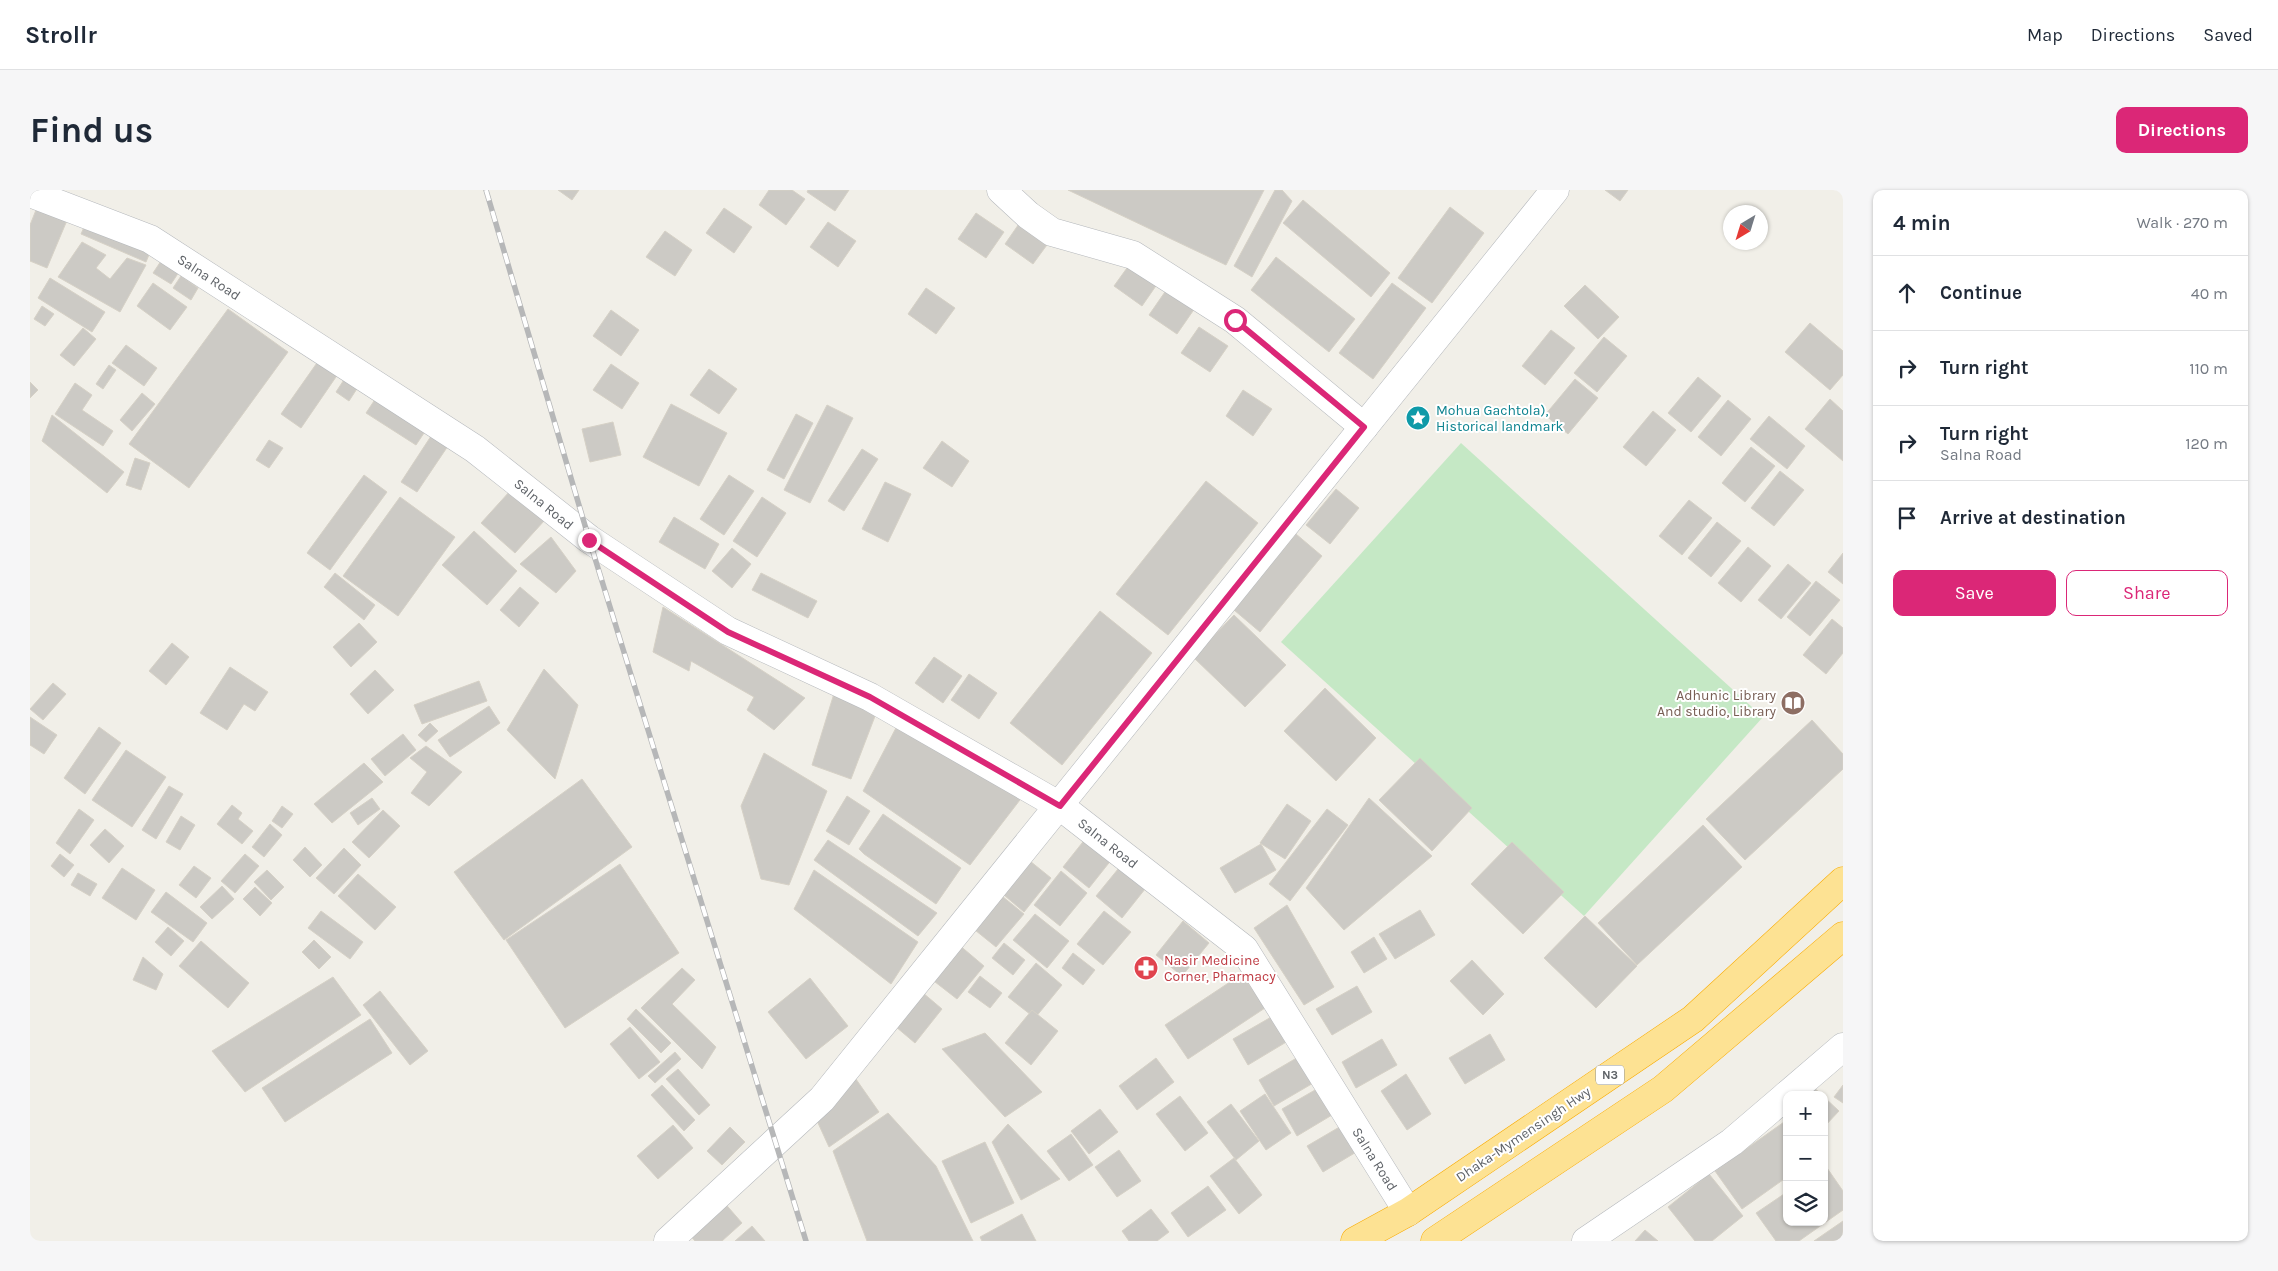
<!DOCTYPE html>
<html lang="en">
<head>
<meta charset="utf-8">
<style>
  :root { --surface:#fff; --page:#f6f6f7; --text:#1f2937; --muted:#747a83; --line:#e0e1e3; --accent:#db2777 }
  body { margin:0; font-family:Karla,sans-serif; background:var(--page); color:var(--text) }
  .controls { position:absolute; right:15px; bottom:15px; display:grid; overflow:hidden; border-radius:10px; box-shadow:0 1px 4px #0004 }
  .controls button { width:45px; height:45px; display:grid; place-items:center; padding:0; border:0; border-bottom:1px solid var(--line); background:var(--surface); color:var(--text); font:25px sans-serif }
  .compass { position:absolute; left:1693px; top:15px; width:45px; height:45px; border-radius:50%; background:var(--surface); box-shadow:0 1px 4px #0004; rotate:218deg }
  .stop { position:absolute; width:15px; height:15px; margin:-11px; border:4px solid #db2777; border-radius:50%; background:#fff }
  .stop.end { background:#db2777; border-color:#fff; box-shadow:0 1px 5px #0008 }
  .list { margin:0; padding:0; list-style:none }
  h2 { display:flex; justify-content:space-between; align-items:center; height:65px; margin:0; padding:0 20px; font-size:21px }
  h2 small { font-size:16px; font-weight:400; color:var(--muted) }
  .list li { display:grid; grid-template-columns:32px 1fr auto; gap:15px; align-items:center; box-sizing:border-box; height:75px; padding:0 20px; border-top:1px solid var(--line) }
  .list b { display:block; font-size:19px; white-space:nowrap }
  .list p { margin:0; font-size:16px; white-space:nowrap; color:var(--muted) }
  .list em { font-size:16px; font-style:normal; color:var(--muted) }
  .actions { display:flex; gap:10px; padding:15px 20px }
  .actions a { flex:1; padding:11px 0; border:1px solid var(--accent); border-radius:10px; text-align:center; font-size:18px; color:var(--accent) }
  .actions .main { background:var(--accent); color:#fff }
  .icon { flex:none; width:28px; height:28px; fill:none; stroke:currentColor; stroke-width:2; stroke-linecap:round; stroke-linejoin:round }
  .map { position:relative; flex:none; width:1813px; height:1051px; overflow:hidden; border-radius:10px }
  header { display:flex; align-items:center; gap:30px; box-sizing:border-box; height:70px; padding:0 25px; background:var(--surface); border-bottom:1px solid var(--line) }
  header strong { font-size:24px }
  nav { display:flex; gap:28px; margin-inline-start:auto; font-size:18px }
  .intro { display:flex; align-items:center; justify-content:space-between; box-sizing:border-box; height:120px; padding:0 30px }
  h1 { margin:0; font-size:35px }
  .button { padding:12px 22px; border-radius:10px; background:var(--accent); color:#fff; font-size:18px; font-weight:700 }
  main { display:flex; gap:30px; padding:0 30px }
  aside { flex:1; background:var(--surface); border-radius:10px; box-shadow:0 1px 4px #0004 }
  .map>svg:first-child { display:block }
  .green { fill:#c5e8c5 }
  .building { fill:#cccac5; stroke:#d6d1c6 }
  .lines { fill:none; stroke-linecap:round; stroke-linejoin:round }
  .minor-casing { stroke:#b5b8bc; stroke-width:29 }
  .highway-casing { stroke:#f9ab00; stroke-width:29 }
  .minor { stroke:#fff; stroke-width:28 }
  .highway { stroke:#fde293; stroke-width:28 }
  .rail-casing { stroke:#b6b7b8; stroke-width:5.5 }
  .rail { stroke:#fff; stroke-width:4; stroke-dasharray:11; stroke-linecap:butt }
  .route { stroke:#db2777; stroke-width:6 }
  .labels { text-anchor:middle; stroke-width:4; stroke-linejoin:round; paint-order:stroke }
  .shield { fill:#fff; stroke:#8f9295; stroke-width:1 }
  .shield-label { font-size:12px; font-weight:bold; fill:#5f6368 }
  .street-label { font-size:14px; fill:#5f6368; stroke:#fff }
  .culture-label { font-size:14px; fill:#0d838f; stroke:#fff; text-anchor:start }
  .education-label { font-size:14px; fill:#785e54; stroke:#fff; text-anchor:end }
  .health-label { font-size:14px; fill:#be3a42; stroke:#fff; text-anchor:start }
</style>
</head>
<body>
<header>
<strong>Strollr</strong>
<nav><a>Map</a><a>Directions</a><a>Saved</a></nav>
</header>
<div class="intro"><h1>Find us</h1><a class="button">Directions</a></div>
<main>
<div class="map">
<svg width="1813" height="1051" viewBox="0 0 1813 1051">
  <rect width="100%" height="100%" fill="#f1efe8"/>
  <path class="green" d="M1431,253L1733,527L1554,726L1251,452Z"/>
  <g class="building">
    <path d="M528,0H549L542,10Z"/>
    <path d="M739,0H762L775,9L756,35L729,15Z"/>
    <path d="M778,0H819L805,21L777,2Z"/>
    <path d="M1038,0H1234L1196,75Z"/>
    <path d="M1245,0H1252L1262,11L1222,87L1204,76Z"/>
    <path d="M1575,0H1598L1590,11Z"/>
    <path d="M1273,10L1360,83L1341,107L1253,33Z"/>
    <path d="M8,15L38,28L17,78L0,71V35Z"/>
    <path d="M1420,17L1454,43L1402,113L1368,88Z"/>
    <path d="M694,18L722,37L704,63L676,43Z"/>
    <path d="M946,23L974,42L956,68L928,49Z"/>
    <path d="M58,28L123,55L116,72L51,44Z"/>
    <path d="M993,28L1022,48L1003,74L975,54Z"/>
    <path d="M798,32L826,51L808,77L780,57Z"/>
    <path d="M635,41L662,60L645,86L616,67Z"/>
    <path d="M52,52L76,65L66,78L80,89L97,68L116,75L90,122L28,87Z"/>
    <path d="M135,65L153,76L141,94L123,83Z"/>
    <path d="M1246,67L1325,129L1299,162L1221,100Z"/>
    <path d="M1102,71L1130,90L1112,116L1084,96Z"/>
    <path d="M151,86L168,98L161,110L143,98Z"/>
    <path d="M20,88L75,122L62,142L8,108Z"/>
    <path d="M123,93L157,117L140,140L107,116Z"/>
    <path d="M1362,93L1396,118L1343,189L1309,163Z"/>
    <path d="M1555,95L1589,127L1568,149L1534,116Z"/>
    <path d="M896,98L925,118L906,144L878,124Z"/>
    <path d="M1137,99L1165,118L1147,144L1119,125Z"/>
    <path d="M12,116L24,124L15,136L4,129Z"/>
    <path d="M198,119L258,162L159,298L99,254Z"/>
    <path d="M581,120L609,140L591,166L563,146Z"/>
    <path d="M1780,133L1813,161V185L1800,200L1755,162Z"/>
    <path d="M1169,137L1198,156L1180,182L1151,163Z"/>
    <path d="M53,138L66,149L44,176L30,165Z"/>
    <path d="M1521,140L1545,158L1515,195L1492,176Z"/>
    <path d="M1574,147L1597,166L1567,202L1544,183Z"/>
    <path d="M96,155L127,178L114,196L82,173Z"/>
    <path d="M289,170L308,184L271,238L251,224Z"/>
    <path d="M581,174L609,193L592,219L563,200Z"/>
    <path d="M79,175L86,180L73,199L66,194Z"/>
    <path d="M679,179L707,199L689,224L660,205Z"/>
    <path d="M319,182L332,191L319,211L306,202Z"/>
    <path d="M1668,187L1691,206L1661,242L1638,223Z"/>
    <path d="M1545,189L1568,208L1538,244L1515,225Z"/>
    <path d="M0,192L8,200L0,208Z"/>
    <path d="M45,193L62,205L52,220L83,241L73,256L25,224Z"/>
    <path d="M1213,200L1242,219L1223,246L1196,226Z"/>
    <path d="M350,202L400,234L386,255L336,223Z"/>
    <path d="M112,203L125,214L102,241L90,230Z"/>
    <path d="M1800,209L1813,221V271L1775,239Z"/>
    <path d="M1698,210L1721,229L1691,266L1668,247Z"/>
    <path d="M641,214L697,243L669,296L613,267Z"/>
    <path d="M797,215L823,228L780,313L754,300Z"/>
    <path d="M1623,221L1646,240L1616,276L1593,257Z"/>
    <path d="M766,224L783,233L754,289L737,280Z"/>
    <path d="M22,225L94,282L77,303L12,251Z"/>
    <path d="M1739,226L1775,256L1757,279L1720,249Z"/>
    <path d="M583,232L591,265L560,272L552,239Z"/>
    <path d="M405,240L422,250L387,302L371,292Z"/>
    <path d="M239,250L253,258L239,278L226,270Z"/>
    <path d="M912,251L939,271L922,297L893,278Z"/>
    <path d="M1721,257L1745,276L1715,312L1692,293Z"/>
    <path d="M832,259L848,269L814,321L798,311Z"/>
    <path d="M105,268L120,273L111,300L96,295Z"/>
    <path d="M1750,281L1774,300L1744,336L1721,318Z"/>
    <path d="M334,285L357,302L300,380L277,363Z"/>
    <path d="M699,285L724,301L694,345L670,329Z"/>
    <path d="M1176,291L1228,333L1138,445L1086,404Z"/>
    <path d="M855,292L881,304L858,352L832,339Z"/>
    <path d="M1306,299L1329,318L1300,354L1276,335Z"/>
    <path d="M480,301L514,331L485,363L451,333Z"/>
    <path d="M370,307L425,347L368,426L313,386Z"/>
    <path d="M732,307L756,323L727,367L703,351Z"/>
    <path d="M1659,310L1682,328L1652,365L1629,346Z"/>
    <path d="M644,327L689,354L675,379L629,352Z"/>
    <path d="M1687,332L1711,351L1681,387L1658,368Z"/>
    <path d="M444,341L487,381L457,415L412,375Z"/>
    <path d="M1266,344L1292,366L1230,442L1204,420Z"/>
    <path d="M521,347L546,381L526,403L490,374Z"/>
    <path d="M1718,357L1741,376L1711,412L1688,393Z"/>
    <path d="M702,358L721,374L702,398L682,381Z"/>
    <path d="M1813,363V394L1798,382Z"/>
    <path d="M1758,374L1781,393L1751,429L1728,410Z"/>
    <path d="M305,383L345,415L334,430L294,397Z"/>
    <path d="M731,383L787,411L778,428L722,400Z"/>
    <path d="M1786,391L1810,410L1780,446L1757,427Z"/>
    <path d="M490,397L509,413L489,437L470,420Z"/>
    <path d="M633,417L775,508L744,540L717,520L724,507L661,471L659,481L623,462Z"/>
    <path d="M1070,421L1122,463L1032,575L980,533Z"/>
    <path d="M1204,425L1256,475L1215,517L1163,467Z"/>
    <path d="M1802,429L1813,438V463L1796,484L1773,465Z"/>
    <path d="M329,433L347,452L321,477L303,457Z"/>
    <path d="M142,453L159,467L136,495L119,481Z"/>
    <path d="M904,467L932,486L913,513L885,493Z"/>
    <path d="M200,477L238,502L225,521L214,514L197,540L170,523Z"/>
    <path d="M514,479L548,515L525,589L477,540Z"/>
    <path d="M345,480L364,500L338,524L320,504Z"/>
    <path d="M939,484L967,503L949,529L921,510Z"/>
    <path d="M449,491L457,511L392,534L384,515Z"/>
    <path d="M23,493L36,504L13,530L0,519Z"/>
    <path d="M806,497L847,521L821,589L782,575Z"/>
    <path d="M1295,498L1346,548L1306,591L1254,541Z"/>
    <path d="M459,516L470,533L420,567L408,550Z"/>
    <path d="M0,527L27,545L14,564L0,555Z"/>
    <path d="M1782,530L1813,564V579L1715,670L1676,629Z"/>
    <path d="M400,533L408,541L396,552L388,545Z"/>
    <path d="M868,534L993,606L940,675L833,601Z"/>
    <path d="M69,537L91,553L55,604L34,588Z"/>
    <path d="M373,544L386,560L355,586L341,569Z"/>
    <path d="M396,556L432,582L399,616L381,603L397,582L380,568Z"/>
    <path d="M96,560L136,587L102,637L62,610Z"/>
    <path d="M734,563L797,601L759,695L731,689L711,616Z"/>
    <path d="M1390,568L1442,618L1402,661L1349,610Z"/>
    <path d="M334,573L353,592L302,633L284,614Z"/>
    <path d="M552,589L602,657L474,750L424,682Z"/>
    <path d="M139,596L153,604L126,649L112,640Z"/>
    <path d="M817,606L840,621L819,655L796,641Z"/>
    <path d="M342,608L350,619L328,635L320,623Z"/>
    <path d="M1339,608L1402,666L1314,740L1276,698Z"/>
    <path d="M1257,614L1281,631L1255,669L1230,653Z"/>
    <path d="M202,615L212,623L208,629L223,641L212,654L187,634Z"/>
    <path d="M252,616L263,624L252,638L242,631Z"/>
    <path d="M49,619L64,630L40,664L26,653Z"/>
    <path d="M1297,619L1318,635L1260,711L1239,694Z"/>
    <path d="M353,620L370,636L339,668L322,652Z"/>
    <path d="M853,624L931,678L906,714L834,664L829,659Z"/>
    <path d="M151,626L165,635L150,660L136,652Z"/>
    <path d="M240,634L252,645L234,667L222,657Z"/>
    <path d="M1673,635L1712,677L1607,775L1568,733Z"/>
    <path d="M75,639L94,656L79,673L60,655Z"/>
    <path d="M1060,643L1086,664L1059,698L1033,677Z"/>
    <path d="M798,650L907,723L888,746L784,670Z"/>
    <path d="M1482,652L1534,702L1493,744L1441,694Z"/>
    <path d="M1231,654L1246,680L1205,703L1190,678Z"/>
    <path d="M275,657L292,675L280,687L263,670Z"/>
    <path d="M314,658L331,675L304,704L286,688Z"/>
    <path d="M30,664L44,675L34,687L21,676Z"/>
    <path d="M215,664L229,676L205,703L191,691Z"/>
    <path d="M995,667L1021,688L994,722L968,700Z"/>
    <path d="M1093,673L1119,694L1092,728L1066,706Z"/>
    <path d="M590,674L649,763L535,838L476,750Z"/>
    <path d="M164,676L181,688L166,708L149,695Z"/>
    <path d="M92,678L125,700L106,730L72,708Z"/>
    <path d="M237,680L254,697L241,710L224,692Z"/>
    <path d="M784,680L888,752L861,794L764,719Z"/>
    <path d="M1031,681L1057,703L1030,736L1004,715Z"/>
    <path d="M48,683L67,694L60,706L41,695Z"/>
    <path d="M328,684L366,717L345,740L308,706Z"/>
    <path d="M192,696L204,709L182,729L170,717Z"/>
    <path d="M225,697L242,713L230,726L213,709Z"/>
    <path d="M136,702L177,733L163,752L121,722Z"/>
    <path d="M967,702L994,724L966,757L940,736Z"/>
    <path d="M1257,715L1304,797L1274,815L1224,738Z"/>
    <path d="M1390,720L1405,745L1365,769L1349,744Z"/>
    <path d="M291,721L333,752L320,769L278,738Z"/>
    <path d="M1074,721L1101,742L1073,775L1047,754Z"/>
    <path d="M1005,724L1039,751L1017,778L983,750Z"/>
    <path d="M1555,726L1607,776L1566,818L1514,768Z"/>
    <path d="M1153,731L1179,753L1152,786L1126,765Z"/>
    <path d="M138,737L154,751L141,766L125,752Z"/>
    <path d="M1344,747L1357,769L1334,783L1321,762Z"/>
    <path d="M284,750L301,767L289,779L272,762Z"/>
    <path d="M171,751L219,793L198,818L149,776Z"/>
    <path d="M974,753L995,770L983,785L962,768Z"/>
    <path d="M928,754L954,776L927,809L900,788Z"/>
    <path d="M1043,763L1065,780L1053,795L1032,778Z"/>
    <path d="M113,767L133,784L126,800L103,790Z"/>
    <path d="M1442,770L1474,804L1453,825L1420,791Z"/>
    <path d="M1006,773L1032,795L1005,828L978,807Z"/>
    <path d="M652,778L665,790L642,814L686,857L672,879L611,818Z"/>
    <path d="M1212,784L1235,818L1158,869L1135,835Z"/>
    <path d="M950,786L972,803L960,818L938,802Z"/>
    <path d="M303,787L331,825L215,902L182,861Z"/>
    <path d="M780,788L818,836L776,869L738,822Z"/>
    <path d="M1327,796L1342,822L1302,845L1286,819Z"/>
    <path d="M886,797L912,819L885,853L859,831Z"/>
    <path d="M350,801L398,861L380,875L333,815Z"/>
    <path d="M606,819L641,853L631,863L597,829Z"/>
    <path d="M1002,820L1028,841L1001,875L975,853Z"/>
    <path d="M1243,826L1258,851L1218,875L1203,849Z"/>
    <path d="M340,829L362,863L255,932L232,898Z"/>
    <path d="M600,837L630,872L609,889L580,854Z"/>
    <path d="M955,843L1012,902L975,927L912,859Z"/>
    <path d="M1460,844L1475,870L1435,894L1419,868Z"/>
    <path d="M1352,849L1367,875L1326,898L1312,872Z"/>
    <path d="M645,862L651,869L625,893L618,886Z"/>
    <path d="M1270,866L1285,892L1244,916L1229,890Z"/>
    <path d="M1126,868L1144,892L1107,920L1089,896Z"/>
    <path d="M648,879L680,915L669,925L636,889Z"/>
    <path d="M821,882L849,922L799,957L783,922Z"/>
    <path d="M1376,884L1401,924L1377,940L1351,901Z"/>
    <path d="M1778,892L1792,905H1766Z"/>
    <path d="M632,895L665,930L654,941L621,905Z"/>
    <path d="M1813,895V913L1804,907Z"/>
    <path d="M1292,896L1307,922L1267,946L1252,919Z"/>
    <path d="M1235,904L1261,943L1236,960L1210,921Z"/>
    <path d="M1150,906L1178,943L1155,961L1126,924Z"/>
    <path d="M1794,907L1809,921L1794,937Z"/>
    <path d="M1201,914L1229,951L1206,970L1177,932Z"/>
    <path d="M1070,919L1088,942L1059,964L1041,941Z"/>
    <path d="M858,923L906,976L943,1051H837L803,961Z"/>
    <path d="M1318,932L1333,958L1293,982L1277,956Z"/>
    <path d="M1754,932L1757,937V987L1712,1019L1685,981Z"/>
    <path d="M978,934L1030,989L991,1010L962,952Z"/>
    <path d="M643,935L663,958L628,989L607,966Z"/>
    <path d="M700,937L715,952L692,975L677,961Z"/>
    <path d="M1041,944L1063,975L1039,991L1017,961Z"/>
    <path d="M955,952L984,1013L941,1033L912,971Z"/>
    <path d="M1089,960L1111,991L1087,1007L1065,977Z"/>
    <path d="M1204,968L1232,1005L1209,1024L1180,986Z"/>
    <path d="M1795,975L1813,1001V1020L1769,1051H1746L1726,1023L1757,1002V1032H1794Z"/>
    <path d="M1679,984L1713,1026L1682,1051H1665L1638,1017Z"/>
    <path d="M1178,996L1196,1020L1158,1047L1141,1023Z"/>
    <path d="M692,1010L712,1033L692,1051H665L656,1041Z"/>
    <path d="M1121,1019L1139,1042L1127,1051H1099L1092,1041Z"/>
    <path d="M992,1024L1006,1051H952L950,1047Z"/>
    <path d="M1813,1031V1051H1784Z"/>
    <path d="M722,1036L735,1051H705Z"/>
    <path d="M1615,1040L1628,1051H1605Z"/>
  </g>
  <g class="lines">
    <defs>
      <g id="minor">
        <path d="M971,0L998,25L1022,42L1103,65L1205,130L1334,237"/>
        <path d="M0,3L120,49L445,259L559,349L698,441L840,507L1030,616L1214,759L1378,1022"/>
        <path d="M1757,905L1813,857"/>
        <path d="M638,1051L792,909L1525,0"/>
        <path d="M1556,1051L1702,952L1757,905"/>
      </g>
      <g id="highway">
        <path d="M1325,1051L1378,1022L1663,829L1813,691"/>
        <path d="M1405,1051L1633,899L1813,746"/>
      </g>
    </defs>
    <use href="#minor" class="minor-casing"/>
    <use href="#highway" class="highway-casing"/>
    <use href="#minor" class="minor"/>
    <use href="#highway" class="highway"/>
    <defs>
      <path id="rail" d="M456,0L559,349L776,1051"/>
    </defs>
    <use href="#rail" class="rail-casing"/>
    <use href="#rail" class="rail"/>
  </g>
  <g class="lines">
    <path class="route" d="M559,350L698,442L840,507L1030,616L1334,237L1205,130"/>
  </g>
  <defs>
    <symbol id="sight-disc" viewBox="-11 -11 22 22"><circle r="9.5" fill="#0f9aa8" stroke="#fff"/><path d="M0-6L1.8-2.2L6-1.7L2.9 1.2L3.7 5.4L0 3.3L-3.7 5.4L-2.9 1.2L-6-1.7L-1.8-2.2Z" fill="#fff"/></symbol>
    <symbol id="library-disc" viewBox="-11 -11 22 22"><circle r="9.5" fill="#8d6e63" stroke="#fff"/><path d="M-6-4Q-3-5.5-.7-3.5V5Q-3 3-6 4ZM6-4Q3-5.5 .7-3.5V5Q3 3 6 4Z" fill="#fff"/></symbol>
    <symbol id="pharmacy-disc" viewBox="-11 -11 22 22"><circle r="9.5" fill="#e0444e" stroke="#fff"/><path d="M-2-6h4v4h4v4h-4v4h-4v-4h-4v-4h4Z" fill="#fff"/></symbol>
  </defs>
  <g fill-rule="evenodd">
    <use href="#sight-disc" x="1374" y="214" width="28" height="28"/>
    <use href="#library-disc" x="1749" y="499" width="28" height="28"/>
    <use href="#pharmacy-disc" x="1102" y="764" width="28" height="28"/>
  </g>
  <g class="labels">
    <rect class="shield" x="1566" y="875.5" width="28" height="19" rx="4"/>
    <g class="shield-label">
      <text x="1580" y="889">N3</text>
    </g>
    <g class="street-label">
      <text transform="translate(179 87) rotate(33)" y="5">Salna Road</text>
      <text transform="translate(514 314) rotate(39)" y="5">Salna Road</text>
      <text transform="translate(1078 653) rotate(38)" y="5">Salna Road</text>
      <text transform="translate(1493 944) rotate(-34)" y="5">Dhaka-Mymensingh Hwy</text>
      <text transform="translate(1345 969) rotate(58)" y="5">Salna Road</text>
    </g>
    <g class="culture-label">
      <text x="1406" y="225">Mohua Gachtola),<tspan x="1406" dy="16">Historical landmark</tspan></text>
    </g>
    <g class="education-label">
      <text x="1746" y="510">Adhunic Library<tspan x="1746" dy="16">And studio, Library</tspan></text>
    </g>
    <g class="health-label">
      <text x="1134" y="775">Nasir Medicine<tspan x="1134" dy="16">Corner, Pharmacy</tspan></text>
    </g>
  </g>
</svg>
<div class="controls">
<button>+</button>
<button>−</button>
<button><svg class="icon" aria-label="layers" viewBox="0 0 24 24"><path d="M12 4l9 5-9 5-9-5zM3 14l9 5 9-5"/></svg></button>
</div>
<svg class="compass" viewBox="-18 -18 36 36"><path d="M0-13l5 13h-10z" fill="#e53935"/><path d="M0 13l5-13h-10z" fill="#747a83"/></svg>
<div class="stop" style="left:1205px;top:130px"></div>
<div class="stop end" style="left:559px;top:350px"></div>
</div>
<aside>
<h2>4 min<small>Walk · 270 m</small></h2>
<ul class="list">
<li><svg class="icon" aria-label="ahead" viewBox="0 0 24 24"><path d="M12 20V5M6 11l6-6 6 6"/></svg><div><b>Continue</b></div><em>40 m</em></li>
<li><svg class="icon" aria-label="right" viewBox="0 0 24 24"><path d="M7 20v-9h11M14 6l5 5-5 5"/></svg><div><b>Turn right</b></div><em>110 m</em></li>
<li><svg class="icon" aria-label="right" viewBox="0 0 24 24"><path d="M7 20v-9h11M14 6l5 5-5 5"/></svg><div><b>Turn right</b><p>Salna Road</p></div><em>120 m</em></li>
<li><svg class="icon" aria-label="arrive" viewBox="0 0 24 24"><path d="M6 21V4h12l-3 4 3 4H6"/></svg><div><b>Arrive at destination</b></div></li>
</ul>
<div class="actions"><a class="main">Save</a><a>Share</a></div>
</aside>
</main>
</body>
</html>
